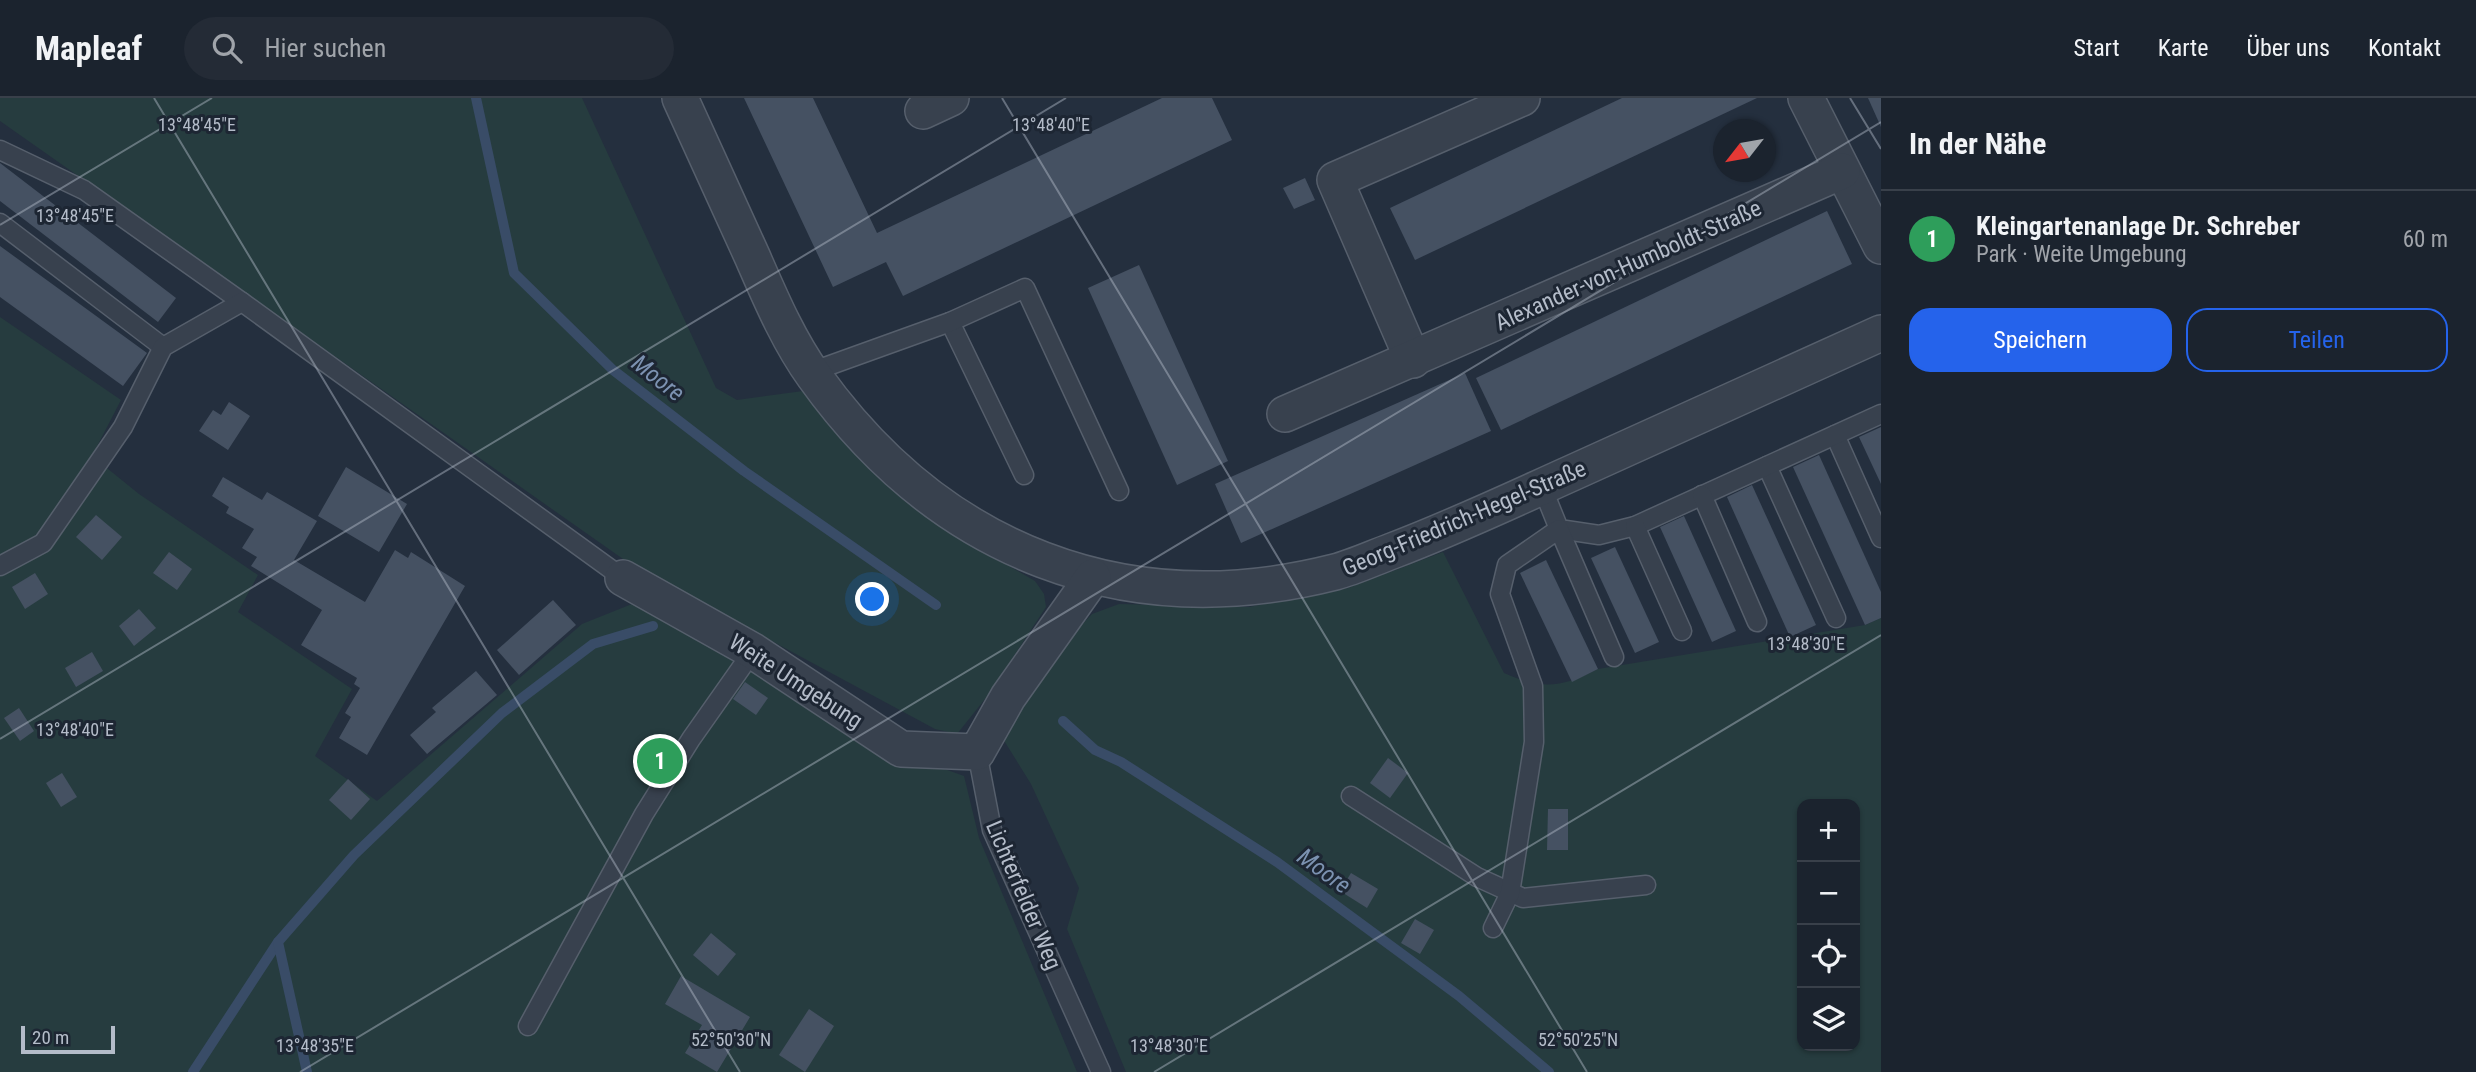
<!DOCTYPE html>
<html lang="de">
<head>
<meta charset="utf-8">
<style>
  :root { --surface:#1b232e; --page:#242b36; --text:#f1f3f6; --muted:#a0a4aa; --line:#39404a; --accent:#2563eb }
  body { margin:0; font-family:"Roboto Condensed",sans-serif; background:var(--page); color:var(--text) }
  .controls { position:absolute; right:21px; bottom:21px; display:grid; overflow:hidden; border-radius:14px; box-shadow:0 2px 5px #0004 }
  .controls button { width:63px; height:63px; display:grid; place-items:center; padding:0; border:0; border-bottom:2px solid var(--line); background:var(--surface); color:var(--text); font:35px sans-serif }
  .compass { position:absolute; left:1713px; top:21px; width:63px; height:63px; border-radius:50%; background:var(--surface); box-shadow:0 2px 5px #0004; rotate:239deg }
  .scale { position:absolute; left:21px; bottom:18px; width:94px; box-sizing:border-box; padding-left:7px; border:4px solid #b4bcc9; border-top:0; font-size:19px; line-height:24px; white-space:nowrap; color:#b4bcc9; -webkit-text-stroke:5px #1d2633; paint-order:stroke }
  .you { position:absolute; left:873px; top:502px; width:24px; height:24px; margin:-18px; border:5px solid #fff; border-radius:50%; background:#1a73e8; box-shadow:0 0 0 10px #1a73e833 }
  .badge { display:grid; place-items:center; width:46px; height:46px; border-radius:50%; background:var(--accent); color:#fff; font-size:23px; font-weight:700 }
  .pin { position:absolute; translate:-50% -50%; border:4px solid #fff; box-shadow:0 2px 7px #0006 }
  .list { margin:0; padding:0; list-style:none }
  h2 { display:flex; justify-content:space-between; align-items:center; height:91px; margin:0; padding:0 28px; font-size:30px }
  h2 small { font-size:23px; font-weight:400; color:var(--muted) }
  .list li { display:grid; grid-template-columns:46px 1fr auto; gap:21px; align-items:center; box-sizing:border-box; height:98px; padding:0 28px; border-top:2px solid var(--line) }
  .list b { display:block; font-size:26px; white-space:nowrap }
  .list p { margin:0; font-size:23px; white-space:nowrap; color:var(--muted) }
  .list em { font-size:23px; font-style:normal; color:var(--muted) }
  .actions { display:flex; gap:14px; padding:21px 28px }
  .actions a { flex:1; padding:16px 0; border:2px solid var(--accent); border-radius:21px; text-align:center; font-size:24px; color:var(--accent) }
  .actions .main { background:var(--accent); color:#fff }
  .icon { flex:none; width:38px; height:38px; fill:none; stroke:currentColor; stroke-width:2; stroke-linecap:round; stroke-linejoin:round }
  .map { position:relative; flex:none; width:1881px; height:974px; overflow:hidden }
  header { display:flex; align-items:center; gap:42px; box-sizing:border-box; height:98px; padding:0 35px; background:var(--surface); border-bottom:2px solid var(--line) }
  header strong { font-size:33px }
  nav { display:flex; gap:38px; margin-inline-start:auto; font-size:24px }
  .search { width:490px; height:63px; background:var(--page); display:flex; align-items:center; gap:18px; box-sizing:border-box; padding:0 24px; border-radius:38px; color:var(--muted); font-size:26px }
  main { display:flex }
  aside { flex:1; background:var(--surface) }
  .map>svg:first-child { display:block }
  .green { fill:#263c3f; fill-rule:evenodd }
  .lines { fill:none; stroke-linecap:round; stroke-linejoin:round }
  .stream { stroke:#394c67; stroke-width:10 }
  .building { fill:#455162 }
  .service-casing { stroke:#565f6c; stroke-width:21 }
  .minor-casing { stroke:#565f6c; stroke-width:38 }
  .service { stroke:#38414e; stroke-width:18 }
  .minor { stroke:#38414e; stroke-width:35 }
  .ticks { fill:none; stroke:#b4bcc9; stroke-width:2; stroke-opacity:0.45 }
  .labels { text-anchor:middle; stroke-width:6; stroke-linejoin:round; paint-order:stroke }
  .street-label { font-size:23px; fill:#b4bcc9; stroke:#1d2633 }
  .water-label { font-size:24px; font-style:italic; fill:#7c92b1; stroke:#1d2633 }
  .ticks-label { font-size:18px; text-anchor:middle; fill:#b4bcc9; stroke:#1d2633; stroke-width:6; stroke-linejoin:round; paint-order:stroke }
</style>
</head>
<body>
<header>
<strong>Mapleaf</strong>
<div class="search"><svg class="icon" aria-label="search" viewBox="0 0 24 24"><circle cx="10" cy="10" r="6"/><path d="M15 15l6 6"/></svg>Hier suchen</div>
<nav><a>Start</a><a>Karte</a><a>Über uns</a><a>Kontakt</a></nav>
</header>
<main>
<div class="map">
<svg width="1881" height="974" viewBox="0 0 1881 974">
  <rect width="100%" height="100%" fill="#242f3e"/>
  <g class="green">
    <path d="M0,0H582L716,290L737,302L803,293C863,379 945,432 1035,483L1044,496L1046,509L989,596L957,636L935,631L633,468L0,23Z"/>
    <path d="M0,219L121,302L92,358L139,396L258,477L238,514L352,591L315,658L377,703L582,526L632,506L744,569L902,667L939,669L964,678L979,740L1077,974H0Z"/>
    <path d="M1443,454L1504,575C1543,592 1560,590 1598,571L1865,527L1881,520V974H1126L1067,831L1079,790L1031,686L998,633L1045,566L1092,516L1119,506L1249,509L1348,490ZM1802,706H1855V948H1802Z"/>
  </g>
  <g class="lines">
    <g class="stream">
      <path d="M476,0L514,175L613,272L744,373L936,507"/>
      <path d="M1063,623L1095,652L1121,664L1277,764L1459,898L1549,974"/>
      <path d="M193,974L278,844"/>
      <path d="M307,974L278,844L354,757L502,615L593,546L653,528"/>
    </g>
  </g>
  <g class="building">
    <path d="M744,0H813L877,135L1162,0H1212L1232,42L903,198L886,164L833,189Z"/>
    <path d="M1622,0H1757L1415,162L1390,110Z"/>
    <path d="M1868,0H1881V29Z"/>
    <path d="M0,65L176,200L158,224L0,103Z"/>
    <path d="M1305,80L1315,102L1294,111L1283,90Z"/>
    <path d="M1827,113L1852,166L1501,332L1476,280Z"/>
    <path d="M0,148L147,255L123,288L0,199Z"/>
    <path d="M1139,167L1228,363L1177,387L1088,190Z"/>
    <path d="M1465,275L1491,333L1241,445L1215,386Z"/>
    <path d="M229,304L250,318L228,352L199,333L213,312L221,317Z"/>
    <path d="M1881,329V386L1859,339Z"/>
    <path d="M1819,357L1881,494V520L1865,527L1793,369Z"/>
    <path d="M346,369L407,406L379,454L318,418Z"/>
    <path d="M223,379L262,402L267,394L317,423L294,462L365,504L395,452L408,460L411,454L465,488L367,657L339,640L351,619L345,615L360,590L354,586L357,580L301,547L322,512L251,468L257,459L242,450L254,431L226,415L229,409L212,398Z"/>
    <path d="M1752,387L1816,527L1790,539L1727,399Z"/>
    <path d="M96,417L122,439L102,462L76,439Z"/>
    <path d="M1684,418L1736,533L1712,544L1660,429Z"/>
    <path d="M1615,449L1659,544L1635,555L1591,460Z"/>
    <path d="M169,454L192,471L177,492L153,475Z"/>
    <path d="M1546,462L1598,571L1572,584L1520,475Z"/>
    <path d="M35,475L48,496L25,511L12,489Z"/>
    <path d="M553,502L576,527L519,577L497,552Z"/>
    <path d="M139,511L156,530L134,548L119,528Z"/>
    <path d="M92,554L103,573L76,589L65,570Z"/>
    <path d="M476,573L497,597L427,656L410,637L436,614L432,610Z"/>
    <path d="M745,584L768,600L756,617L733,601Z"/>
    <path d="M19,610L34,633L20,643L4,620Z"/>
    <path d="M1388,660L1408,675L1390,700L1370,685Z"/>
    <path d="M62,675L77,699L61,709L46,685Z"/>
    <path d="M348,681L370,701L351,722L329,702Z"/>
    <path d="M1548,711H1568V752H1547Z"/>
    <path d="M1351,775L1378,791L1367,810L1340,793Z"/>
    <path d="M1415,821L1434,832L1420,856L1401,845Z"/>
    <path d="M711,835L736,856L718,878L693,857Z"/>
    <path d="M681,878L750,919L717,974L685,955L702,927L665,906Z"/>
    <path d="M809,911L834,928L805,974L779,957Z"/>
  </g>
  <g class="lines">
    <defs>
      <g id="service">
        <path d="M0,52L84,92L242,204"/>
        <path d="M0,125L163,249"/>
        <path d="M950,224L1024,377"/>
        <path d="M811,274L950,224L1025,190L1119,393"/>
        <path d="M1835,337L1881,440"/>
        <path d="M1767,368L1836,520"/>
        <path d="M1542,389L1559,431L1599,437L1635,428L1881,316"/>
        <path d="M1702,397L1757,524"/>
        <path d="M1635,428L1682,533"/>
        <path d="M0,468L43,445L123,329L163,249L242,204L623,480"/>
        <path d="M977,654L992,732L1101,974"/>
        <path d="M1351,698L1477,779L1523,800L1646,787"/>
        <path d="M1493,830L1510,795L1534,644L1533,588L1500,496L1507,467L1559,431L1614,559"/>
        <path d="M528,928L644,716L691,641L753,553"/>
      </g>
      <g id="minor">
        <path d="M680,0C704,53 728,105 752,158C770,199 788,242 814,278C940,454 1125,527 1335,474C1354,469 1373,460 1392,453C1453,430 1512,402 1572,375C1675,328 1778,282 1881,235"/>
        <path d="M1806,0L1881,148"/>
        <path d="M923,13L951,0"/>
        <path d="M1413,262L1335,82L1522,0"/>
        <path d="M1285,316L1842,73"/>
        <path d="M623,480L753,553L901,651L977,654L1008,599L1093,479"/>
      </g>
    </defs>
    <use href="#service" class="service-casing"/>
    <use href="#minor" class="minor-casing"/>
    <use href="#service" class="service"/>
    <use href="#minor" class="minor"/>
  </g>
  <path class="ticks" d="M154,0L740,974M1002,0L1587,974M1850,0L1881,51M0,127L212,0M0,641L1066,0M300,974L1881,24M1154,974L1881,537"/>
  <g class="labels">
    <g class="street-label">
      <text transform="translate(1628 167) rotate(-24)" y="8">Alexander-von-Humboldt-Straße</text>
      <text transform="translate(1464 420) rotate(-23)" y="8">Georg-Friedrich-Hegel-Straße</text>
      <text transform="translate(796 583) rotate(33)" y="8">Weite Umgebung</text>
      <text transform="translate(1024 797) rotate(67)" y="8">Lichterfelder Weg</text>
    </g>
    <g class="water-label">
      <text transform="translate(658 280) rotate(38)" y="8">Moore</text>
      <text transform="translate(1324 773) rotate(36)" y="8">Moore</text>
    </g>
  </g>
  <g class="ticks-label">
    <text x="197" y="33">13°48'45"E</text>
    <text x="1051" y="33">13°48'40"E</text>
    <text x="75" y="124">13°48'45"E</text>
    <text x="1806" y="552">13°48'30"E</text>
    <text x="75" y="638">13°48'40"E</text>
    <text x="731" y="948">52°50'30"N</text>
    <text x="1578" y="948">52°50'25"N</text>
    <text x="315" y="954">13°48'35"E</text>
    <text x="1169" y="954">13°48'30"E</text>
  </g>
</svg>
<div class="controls">
<button>+</button>
<button>−</button>
<button><svg class="icon" aria-label="locate" viewBox="0 0 24 24"><circle cx="12" cy="12" r="6"/><path d="M12 2v4M12 18v4M2 12h4M18 12h4"/></svg></button>
<button><svg class="icon" aria-label="layers" viewBox="0 0 24 24"><path d="M12 4l9 5-9 5-9-5zM3 14l9 5 9-5"/></svg></button>
</div>
<svg class="compass" viewBox="-18 -18 36 36"><path d="M0-13l5 13h-10z" fill="#e53935"/><path d="M0 13l5-13h-10z" fill="#a0a4aa"/></svg>
<div class="scale">20 m</div>
<div class="you"></div>
<div class="pin badge" style="left:660px;top:663px;background:#2e9e5b">1</div>
</div>
<aside>
<h2>In der Nähe<small></small></h2>
<ul class="list">
<li><span class="badge" style="background:#2e9e5b">1</span><div><b>Kleingartenanlage Dr. Schreber</b><p>Park · Weite Umgebung</p></div><em>60 m</em></li>
</ul>
<div class="actions"><a class="main">Speichern</a><a>Teilen</a></div>
</aside>
</main>
</body>
</html>
